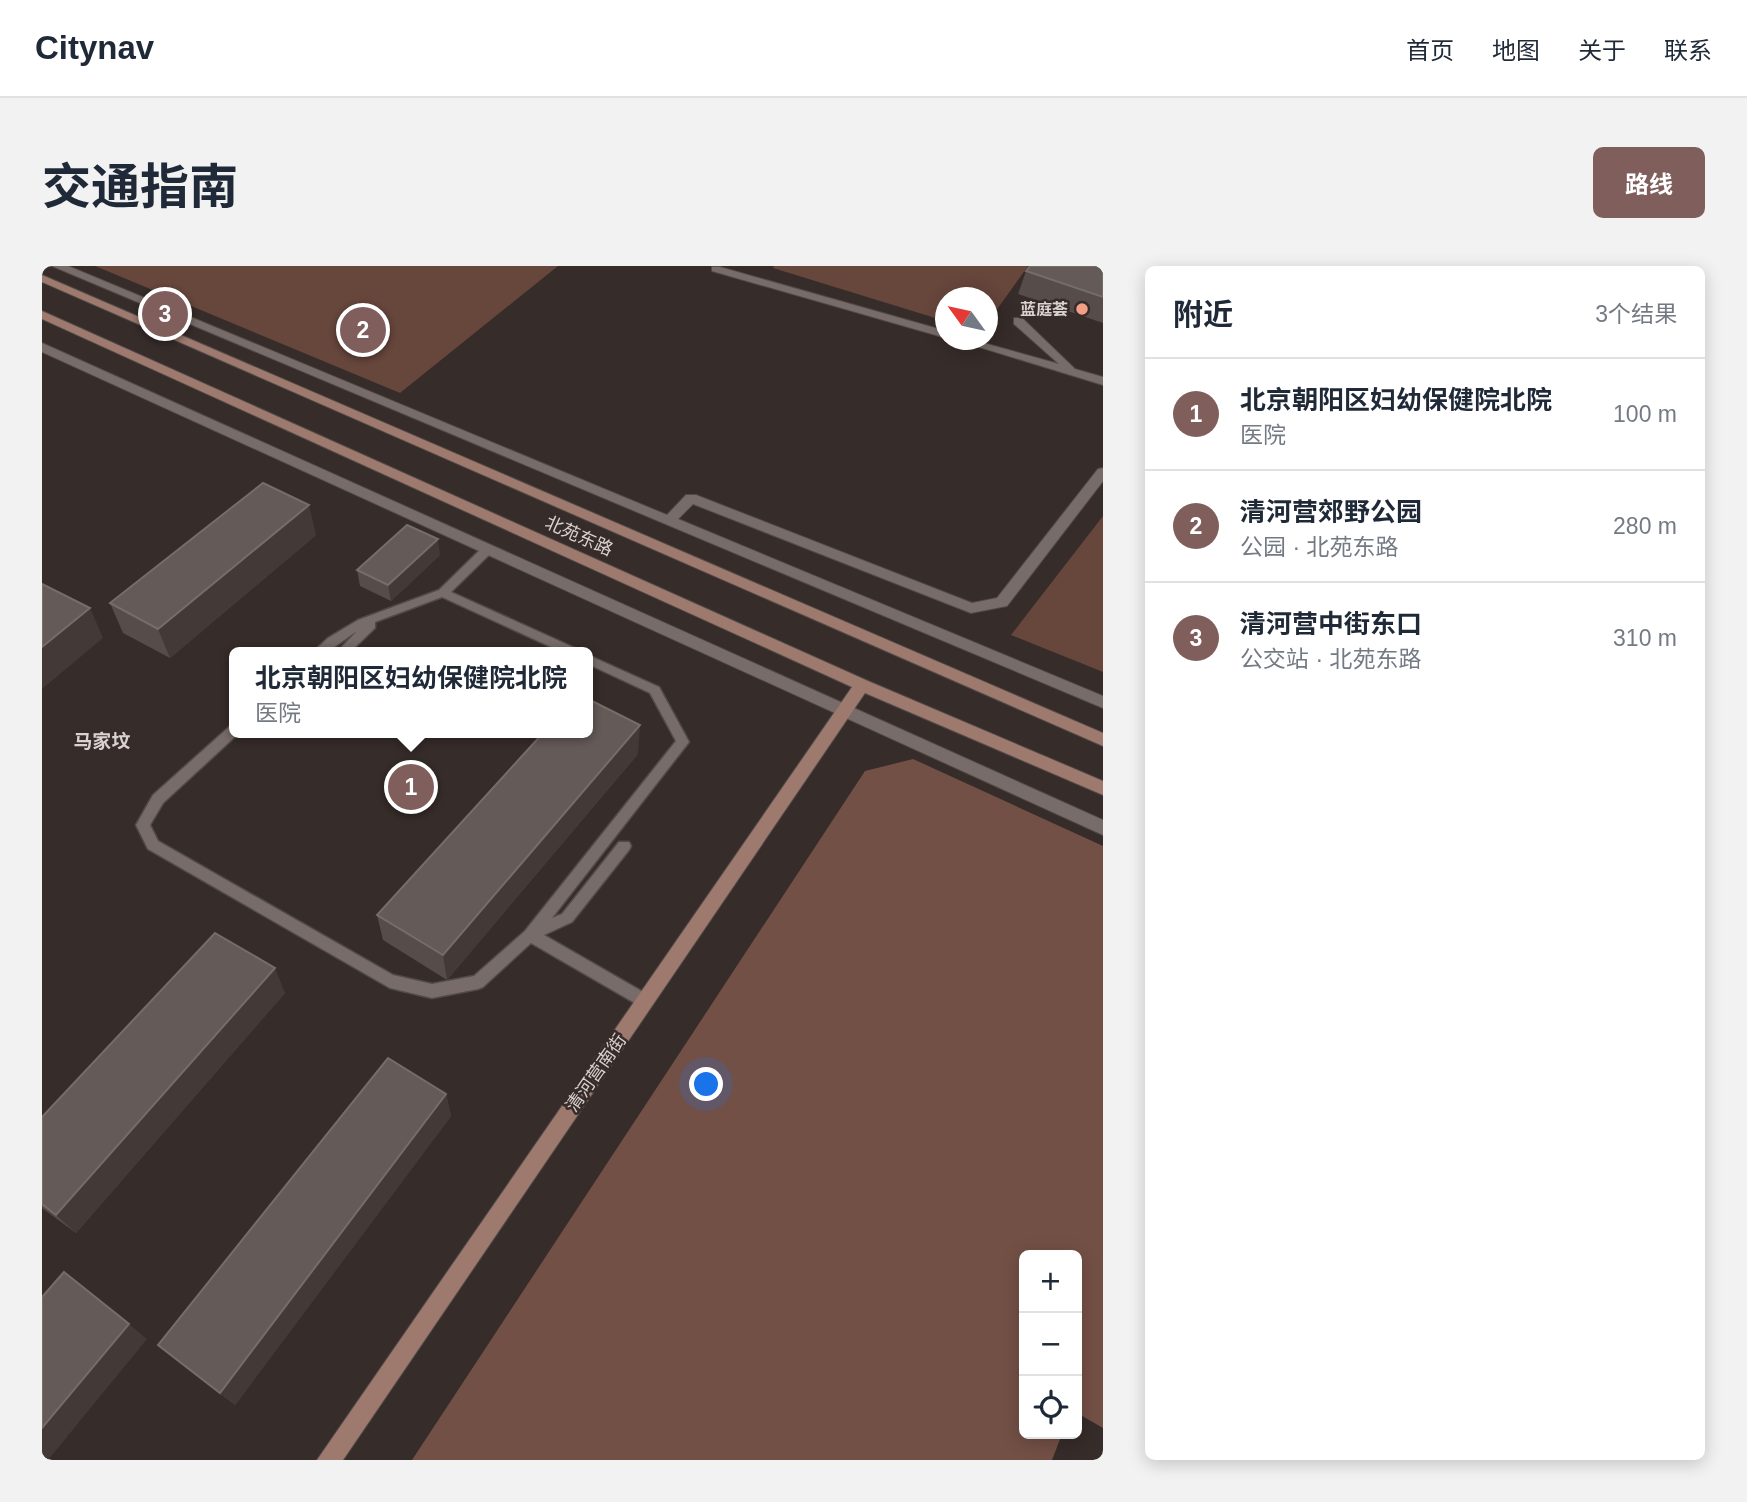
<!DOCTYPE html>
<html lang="zh">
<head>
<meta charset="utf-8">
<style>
  :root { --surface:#fff; --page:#f2f2f3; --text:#1f2937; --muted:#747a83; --line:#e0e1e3; --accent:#7f5e5b }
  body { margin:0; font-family:Helvetica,"Noto Sans SC",sans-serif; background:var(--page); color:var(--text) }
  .controls { position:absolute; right:21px; bottom:21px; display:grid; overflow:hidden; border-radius:10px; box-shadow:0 4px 18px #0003 }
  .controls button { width:63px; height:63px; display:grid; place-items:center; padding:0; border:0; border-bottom:2px solid var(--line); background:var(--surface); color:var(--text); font:35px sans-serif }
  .compass { position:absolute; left:893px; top:21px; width:63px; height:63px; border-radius:50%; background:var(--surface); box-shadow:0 4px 18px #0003; rotate:303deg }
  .you { position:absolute; left:665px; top:819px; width:24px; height:24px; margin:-18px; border:5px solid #fff; border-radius:50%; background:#1a73e8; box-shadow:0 0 0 10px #1a73e833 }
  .badge { display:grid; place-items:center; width:46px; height:46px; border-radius:50%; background:var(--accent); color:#fff; font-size:23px; font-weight:700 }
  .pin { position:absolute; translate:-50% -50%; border:4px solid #fff; box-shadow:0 2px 7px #0006 }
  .popup { position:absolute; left:187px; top:381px; width:364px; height:91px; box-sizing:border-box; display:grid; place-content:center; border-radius:10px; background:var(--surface); filter:drop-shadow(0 2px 5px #0005); font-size:23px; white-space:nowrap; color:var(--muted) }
  .popup b { font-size:26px; color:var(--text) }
  .popup::after { content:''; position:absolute; left:50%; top:100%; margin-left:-14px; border:14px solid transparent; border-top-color:var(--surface) }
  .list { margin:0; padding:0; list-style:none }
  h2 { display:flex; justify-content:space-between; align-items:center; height:91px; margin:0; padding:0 28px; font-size:30px }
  h2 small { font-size:23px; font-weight:400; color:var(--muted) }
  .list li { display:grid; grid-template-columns:46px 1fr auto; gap:21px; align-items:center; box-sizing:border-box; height:112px; padding:0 28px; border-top:2px solid var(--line) }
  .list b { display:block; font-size:26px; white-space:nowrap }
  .list p { margin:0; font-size:23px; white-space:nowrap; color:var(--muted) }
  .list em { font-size:23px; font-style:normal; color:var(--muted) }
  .icon { flex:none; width:38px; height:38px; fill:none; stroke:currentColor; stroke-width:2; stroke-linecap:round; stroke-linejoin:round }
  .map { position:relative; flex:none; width:1061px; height:1194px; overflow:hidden; border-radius:10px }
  header { display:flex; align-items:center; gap:42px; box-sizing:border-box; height:98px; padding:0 35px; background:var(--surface); border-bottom:2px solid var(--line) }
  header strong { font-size:33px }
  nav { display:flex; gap:38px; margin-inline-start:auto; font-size:24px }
  .intro { display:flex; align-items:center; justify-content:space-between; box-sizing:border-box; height:168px; padding:0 42px }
  h1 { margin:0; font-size:49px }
  .button { padding:18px 32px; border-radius:10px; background:var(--accent); color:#fff; font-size:24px; font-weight:700 }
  main { display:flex; gap:42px; padding:0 42px }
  aside { flex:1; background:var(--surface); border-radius:10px; box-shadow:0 4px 18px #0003 }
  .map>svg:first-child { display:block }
  .green { fill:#67463c }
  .forest { fill:#735046 }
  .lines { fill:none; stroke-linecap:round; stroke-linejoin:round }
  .lane-casing { stroke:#514a47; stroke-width:3 }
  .street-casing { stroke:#514a47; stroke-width:2 }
  .secondary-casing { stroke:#514a47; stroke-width:2 }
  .lane { fill:#776c69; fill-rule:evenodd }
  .street { fill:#776c69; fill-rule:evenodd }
  .secondary { fill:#9d796e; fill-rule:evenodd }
  .wall { fill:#564c49 }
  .shaded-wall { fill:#433937 }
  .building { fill:#645a58; stroke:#766d6a; stroke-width:2 }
  .poi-dot { fill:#f49e86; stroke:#362c2a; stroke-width:2.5 }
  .labels { text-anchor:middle; stroke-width:5; stroke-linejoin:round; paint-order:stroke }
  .far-poi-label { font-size:16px; font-weight:bold; fill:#d8d2d0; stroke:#362c2a; text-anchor:end }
  .street-label { font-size:18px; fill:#d8d2d0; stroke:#362c2a }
  .neighbourhood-label { font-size:19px; font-weight:bold; fill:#d8d2d0; stroke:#362c2a }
</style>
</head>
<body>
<header>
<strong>Citynav</strong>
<nav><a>首页</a><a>地图</a><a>关于</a><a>联系</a></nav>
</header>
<div class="intro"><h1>交通指南</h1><a class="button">路线</a></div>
<main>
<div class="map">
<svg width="1061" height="1194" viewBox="0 0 1061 1194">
  <rect width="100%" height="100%" fill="#362c2a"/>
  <g class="green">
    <path d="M53,0H516L358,127Z"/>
    <path d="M732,0H986L946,56V32H904L903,55L731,2Z"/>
    <path d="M1061,250V406L969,369Z"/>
  </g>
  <path class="forest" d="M871,493L1061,580V1162L1035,1147V989H982V1168H1020L1010,1194H370L823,505Z"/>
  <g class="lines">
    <defs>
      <g id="lane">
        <path d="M446,279L452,283L450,286L409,326L535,383L537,386H520L400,331L333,356V362L308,386H295L315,365L285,386H271L286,372L316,354L397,324L442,280Z"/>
        <path d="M546,389L617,421L647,476L510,652L520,648L577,576H587L589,580L587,584L530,656L502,669L608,730L611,735L608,740L603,742L598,740L489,677L441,721L436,723L390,732L348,722L106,583L94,559L111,529L187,461L192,459V467H197L121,537L108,559L116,575L351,709L390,718L432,710L483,665L634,475L608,427L546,398Z"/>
      </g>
      <g id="street">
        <path d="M10,0H26L625,249L644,229H654L930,337L955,332L1056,203L1061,202V215L965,340L929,347L651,238L636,253L1061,430V442Z"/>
        <path d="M670,1H678L904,65V72L670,5Z"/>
        <path d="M972,52H980L1033,103L1061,111V119L914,74H931L1017,98L972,58Z"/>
        <path d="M0,77L1061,554V569L0,86Z"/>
      </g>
      <g id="secondary">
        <path d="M0,9L1061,467V480L0,16Z"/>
        <path d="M0,45L826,415L1061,515V529L823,427L301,1194H275L810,421L0,53Z"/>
      </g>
    </defs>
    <use href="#lane" class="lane-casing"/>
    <use href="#street" class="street-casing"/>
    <use href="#secondary" class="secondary-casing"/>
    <use href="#lane" class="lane"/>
    <use href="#street" class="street"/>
    <use href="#secondary" class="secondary"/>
  </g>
  <g class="wall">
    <path d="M1061,0V57L976,28L984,5Z"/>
    <path d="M274,269L128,392L81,367L68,337Z"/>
    <path d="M398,289L349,335L318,320L315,304Z"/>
    <path d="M596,488L405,714L341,674L335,649Z"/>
    <path d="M243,727L34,967L0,942V851Z"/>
    <path d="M404,828L409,850L193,1139L116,1079Z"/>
  </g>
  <g class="shaded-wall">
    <path d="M267,239L274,269L128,392L116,363Z"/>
    <path d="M396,273L398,289L349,335L346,319Z"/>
    <path d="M48,342L61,372L0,423V381Z"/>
    <path d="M598,459L596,488L405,714L401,689Z"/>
    <path d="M233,702L243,727L34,967L14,949Z"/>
    <path d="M404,828L409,850L193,1139L178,1127Z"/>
    <path d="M87,1058L105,1073L6,1194H0V1162Z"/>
  </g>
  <g class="building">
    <path d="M988,0H1061V31L984,5Z"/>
    <path d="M221,217L267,239L116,363L68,337Z"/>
    <path d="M365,259L396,273L346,319L315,304Z"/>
    <path d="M0,318L48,342L0,381Z"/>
    <path d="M546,433L598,459L401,689L335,649L501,467H546Z"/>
    <path d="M173,667L233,702L14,949L0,938V851Z"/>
    <path d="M346,792L404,828L178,1127L116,1079Z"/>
    <path d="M22,1006L87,1058L0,1162V1031Z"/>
  </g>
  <circle class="poi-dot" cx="1040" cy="43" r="7"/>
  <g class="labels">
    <g class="far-poi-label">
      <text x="1026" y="49">蓝庭荟</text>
    </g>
    <g class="street-label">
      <text transform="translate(537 270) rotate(24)" y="6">北苑东路</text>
      <text transform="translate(554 807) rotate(-55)" y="6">清河营南街</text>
    </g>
    <g class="neighbourhood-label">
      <text x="60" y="482">马家坟</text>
    </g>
  </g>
</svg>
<div class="controls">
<button>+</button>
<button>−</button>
<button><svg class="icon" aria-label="locate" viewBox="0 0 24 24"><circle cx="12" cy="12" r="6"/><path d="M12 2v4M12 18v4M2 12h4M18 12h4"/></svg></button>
</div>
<svg class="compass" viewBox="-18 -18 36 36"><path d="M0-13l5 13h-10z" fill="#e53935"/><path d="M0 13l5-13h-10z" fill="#747a83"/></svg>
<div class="you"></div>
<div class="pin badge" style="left:369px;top:521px">1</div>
<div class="popup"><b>北京朝阳区妇幼保健院北院</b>医院</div>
<div class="pin badge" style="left:321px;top:64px">2</div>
<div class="pin badge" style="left:123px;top:48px">3</div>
</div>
<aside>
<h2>附近<small>3个结果</small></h2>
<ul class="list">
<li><span class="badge">1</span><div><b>北京朝阳区妇幼保健院北院</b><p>医院</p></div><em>100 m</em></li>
<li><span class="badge">2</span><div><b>清河营郊野公园</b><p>公园 · 北苑东路</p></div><em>280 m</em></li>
<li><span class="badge">3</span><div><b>清河营中街东口</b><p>公交站 · 北苑东路</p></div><em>310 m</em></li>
</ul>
</aside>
</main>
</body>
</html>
